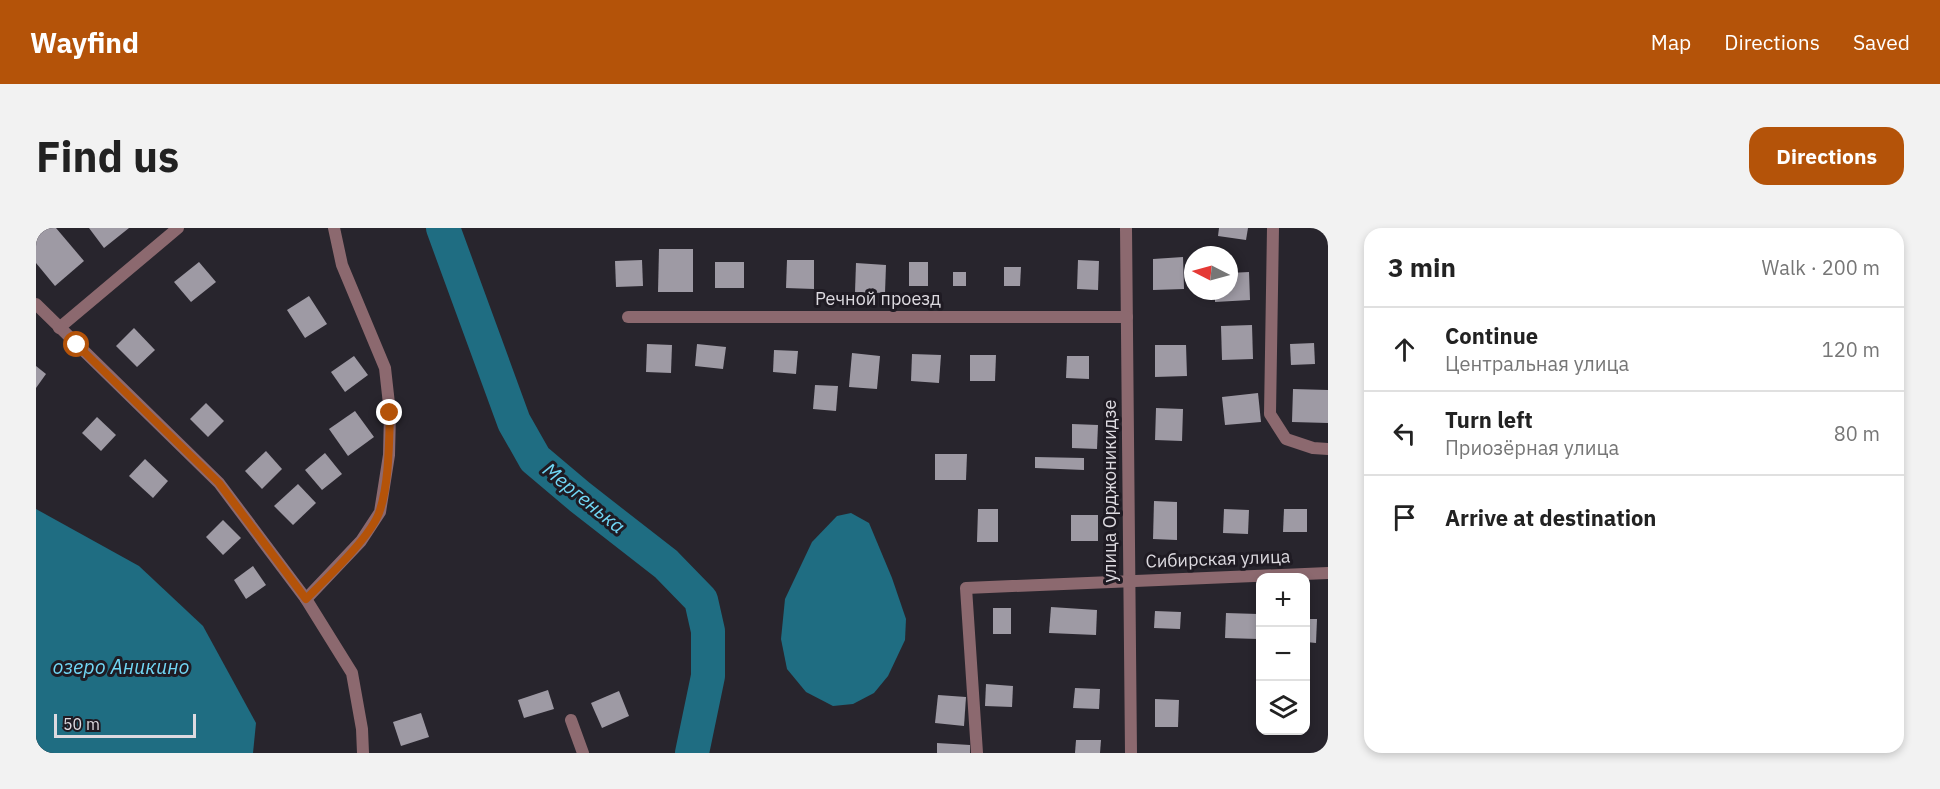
<!DOCTYPE html>
<html lang="en">
<head>
<meta charset="utf-8">
<style>
  :root { --surface:#fff; --page:#f2f2f2; --text:#222; --muted:#767676; --line:#e0e0e0; --accent:#b45309 }
  body { margin:0; font-family:"IBM Plex Sans",sans-serif; background:var(--page); color:var(--text) }
  .controls { position:absolute; right:18px; bottom:18px; display:grid; overflow:hidden; border-radius:12px; box-shadow:0 3px 9px #0003 }
  .controls button { width:54px; height:54px; display:grid; place-items:center; padding:0; border:0; border-bottom:2px solid var(--line); background:var(--surface); color:var(--text); font:30px sans-serif }
  .compass { position:absolute; left:1148px; top:18px; width:54px; height:54px; border-radius:50%; background:var(--surface); box-shadow:0 3px 9px #0003; rotate:276deg }
  .scale { position:absolute; left:18px; bottom:15px; width:142px; box-sizing:border-box; padding-left:6px; border:3px solid #dddae0; border-top:0; font-size:16px; line-height:21px; white-space:nowrap; color:#dddae0; -webkit-text-stroke:4px #1f1b23; paint-order:stroke }
  .stop { position:absolute; width:18px; height:18px; margin:-14px; border:4px solid #b45309; border-radius:50%; background:#fff }
  .stop.end { background:#b45309; border-color:#fff; box-shadow:0 2px 6px #0008 }
  .list { margin:0; padding:0; list-style:none }
  h2 { display:flex; justify-content:space-between; align-items:center; height:78px; margin:0; padding:0 24px; font-size:26px }
  h2 small { font-size:20px; font-weight:400; color:var(--muted) }
  .list li { display:grid; grid-template-columns:39px 1fr auto; gap:18px; align-items:center; box-sizing:border-box; height:84px; padding:0 24px; border-top:2px solid var(--line) }
  .list b { display:block; font-size:22px; white-space:nowrap }
  .list p { margin:0; font-size:20px; white-space:nowrap; color:var(--muted) }
  .list em { font-size:20px; font-style:normal; color:var(--muted) }
  .icon { flex:none; width:33px; height:33px; fill:none; stroke:currentColor; stroke-width:2; stroke-linecap:round; stroke-linejoin:round }
  .map { position:relative; flex:none; width:1292px; height:525px; overflow:hidden; border-radius:18px }
  header { display:flex; align-items:center; gap:36px; box-sizing:border-box; height:84px; padding:0 30px; background:var(--accent); color:#fff }
  header strong { font-size:28px }
  nav { display:flex; gap:33px; margin-inline-start:auto; font-size:21px }
  .intro { display:flex; align-items:center; justify-content:space-between; box-sizing:border-box; height:144px; padding:0 36px }
  h1 { margin:0; font-size:42px }
  .button { padding:15px 27px; border-radius:18px; background:var(--accent); color:#fff; font-size:21px; font-weight:700 }
  main { display:flex; gap:36px; padding:0 36px }
  aside { flex:1; background:var(--surface); border-radius:18px; box-shadow:0 3px 9px #0003 }
  .map>svg:first-child { display:block }
  .water { fill:#1f6d82 }
  .lines { fill:none; stroke-linecap:round; stroke-linejoin:round }
  .river { stroke:#1f6d82; stroke-width:34 }
  .building { fill:#9e9aa4 }
  .street { stroke:#8c696f; stroke-width:12 }
  .route { stroke:#b45309; stroke-width:8 }
  .labels { text-anchor:middle; stroke-width:6; stroke-linejoin:round; paint-order:stroke }
  .street-label { font-size:18px; fill:#dddae0; stroke:#1f1b23 }
  .water-label { font-size:20px; font-style:italic; fill:#71d7f5; stroke:#1f1b23 }
</style>
</head>
<body>
<header>
<strong>Wayfind</strong>
<nav><a>Map</a><a>Directions</a><a>Saved</a></nav>
</header>
<div class="intro"><h1>Find us</h1><a class="button">Directions</a></div>
<main>
<div class="map">
<svg width="1292" height="525" viewBox="0 0 1292 525">
  <rect width="100%" height="100%" fill="#28252d"/>
  <g class="water">
    <path d="M0,281L103,338L167,398L220,495L217,525H0Z"/>
    <path d="M815,285L833,295L856,350L870,391L869,412L852,448L838,465L817,476L797,478L770,464L751,441L745,411L749,371L776,314L801,288Z"/>
  </g>
  <g class="lines">
    <path class="river" d="M407,0L478,194L499,231L544,269L630,336L665,372L672,403V448L656,525"/>
  </g>
  <g class="building">
    <path d="M0,0H20L48,33L19,58L0,35Z"/>
    <path d="M53,0H93L68,20Z"/>
    <path d="M1183,0H1212L1210,12L1182,8Z"/>
    <path d="M623,21H657V64H622Z"/>
    <path d="M1147,29L1148,61L1117,62V31Z"/>
    <path d="M606,32L607,58L580,59L579,33Z"/>
    <path d="M751,32H778V61L750,60Z"/>
    <path d="M1042,32L1063,33L1062,62L1041,61Z"/>
    <path d="M163,34L180,54L155,74L138,54Z"/>
    <rect x="679" y="34" width="29" height="26"/>
    <rect x="873" y="34" width="19" height="24"/>
    <path d="M820,35L850,37L849,65L819,64Z"/>
    <path d="M968,39H985L984,58H968Z"/>
    <rect x="917" y="44" width="13" height="14"/>
    <path d="M1213,44L1214,72L1179,74V63H1193V45Z"/>
    <path d="M273,68L291,96L269,110L251,82Z"/>
    <path d="M1216,97L1217,131L1186,132L1185,98Z"/>
    <path d="M98,100L119,122L101,139L80,118Z"/>
    <path d="M1278,115L1279,136L1255,137L1254,116Z"/>
    <path d="M611,116L636,117L635,145L610,144Z"/>
    <path d="M661,116L690,119L687,141L659,138Z"/>
    <path d="M1119,117H1150L1151,148L1119,149Z"/>
    <path d="M738,122L762,123L760,146L737,144Z"/>
    <path d="M816,125L844,128L841,161L813,159Z"/>
    <path d="M876,126L905,127L903,155L875,153Z"/>
    <path d="M934,127H960L959,153H934Z"/>
    <path d="M318,128L332,147L309,164L295,144Z"/>
    <path d="M1031,128H1053V151L1030,150Z"/>
    <path d="M0,138L10,146L0,160Z"/>
    <path d="M779,157L802,158L800,183L777,181Z"/>
    <path d="M1257,161L1292,162V195L1256,194Z"/>
    <path d="M1222,165L1225,194L1189,197L1186,169Z"/>
    <path d="M170,175L188,193L172,209L154,191Z"/>
    <path d="M1120,180L1147,181L1146,213L1119,212Z"/>
    <path d="M319,183L338,209L312,228L293,201Z"/>
    <path d="M61,189L80,207L65,223L46,205Z"/>
    <path d="M1036,196L1062,197L1061,221L1036,220Z"/>
    <path d="M230,223L246,241L226,261L209,243Z"/>
    <path d="M289,225L306,246L286,262L269,242Z"/>
    <path d="M899,226H931L930,252H899Z"/>
    <path d="M999,229L1048,230V242L999,240Z"/>
    <path d="M109,231L132,253L117,270L93,248Z"/>
    <path d="M262,256L280,275L257,297L238,278Z"/>
    <path d="M1118,273L1141,274V312L1117,311Z"/>
    <path d="M942,281H962V314H941Z"/>
    <path d="M1188,281L1213,282L1212,306L1187,305Z"/>
    <path d="M1248,281H1271V304H1247Z"/>
    <rect x="1035" y="287" width="27" height="26"/>
    <path d="M187,292L205,310L187,327L170,309Z"/>
    <path d="M217,338L230,357L210,371L198,352Z"/>
    <path d="M1015,379L1061,382L1060,407L1013,405Z"/>
    <rect x="957" y="380" width="18" height="26"/>
    <path d="M1119,383L1145,384L1144,401L1118,400Z"/>
    <path d="M1190,385L1222,386V411L1189,410Z"/>
    <path d="M1270,391H1281L1280,415L1270,414Z"/>
    <path d="M950,456L977,458L976,479L949,478Z"/>
    <path d="M1039,460L1064,461L1063,481L1037,480Z"/>
    <path d="M512,462L518,481L488,490L482,472Z"/>
    <path d="M583,463L593,488L566,500L555,475Z"/>
    <path d="M902,467L930,469L928,498L899,495Z"/>
    <path d="M1119,471L1143,472L1142,499H1119Z"/>
    <path d="M385,485L393,509L365,518L357,494Z"/>
    <path d="M1040,512H1065L1064,525H1039Z"/>
    <path d="M901,515L934,517V525H901Z"/>
  </g>
  <g class="lines">
    <g class="street">
      <path d="M1090,0L1095,525"/>
      <path d="M1237,0L1234,186L1250,211L1277,220L1292,221"/>
      <path d="M0,76L183,255L270,371L316,445L326,501L327,525"/>
      <path d="M592,89H1091"/>
      <path d="M23,100L142,0"/>
      <path d="M270,371L325,313L344,284L353,227L354,185L349,140L306,37L298,0"/>
      <path d="M535,492L547,525"/>
      <path d="M941,525L930,360L1292,345"/>
    </g>
  </g>
  <g class="lines">
    <path class="route" d="M41,117L183,255L270,371C290,351 337,307 344,282C353,255 353,215 354,185"/>
  </g>
  <g class="labels">
    <g class="street-label">
      <text x="842" y="77">Речной проезд</text>
      <text transform="translate(1074 263) rotate(-90)" y="6">улица Орджоникидзе</text>
      <text transform="translate(1182 331) rotate(-2)" y="6">Сибирская улица</text>
    </g>
    <g class="water-label">
      <text transform="translate(548 270) rotate(39)" y="7">Мергенька</text>
      <text x="85" y="446">озеро Аникино</text>
    </g>
  </g>
</svg>
<div class="controls">
<button>+</button>
<button>−</button>
<button><svg class="icon" aria-label="layers" viewBox="0 0 24 24"><path d="M12 4l9 5-9 5-9-5zM3 14l9 5 9-5"/></svg></button>
</div>
<svg class="compass" viewBox="-18 -18 36 36"><path d="M0-13l5 13h-10z" fill="#e53935"/><path d="M0 13l5-13h-10z" fill="#767676"/></svg>
<div class="scale">50 m</div>
<div class="stop" style="left:41px;top:117px"></div>
<div class="stop end" style="left:354px;top:185px"></div>
</div>
<aside>
<h2>3 min<small>Walk · 200 m</small></h2>
<ul class="list">
<li><svg class="icon" aria-label="ahead" viewBox="0 0 24 24"><path d="M12 20V5M6 11l6-6 6 6"/></svg><div><b>Continue</b><p>Центральная улица</p></div><em>120 m</em></li>
<li><svg class="icon" aria-label="left" viewBox="0 0 24 24"><path d="M17 20v-9H6M10 6l-5 5 5 5"/></svg><div><b>Turn left</b><p>Приозёрная улица</p></div><em>80 m</em></li>
<li><svg class="icon" aria-label="arrive" viewBox="0 0 24 24"><path d="M6 21V4h12l-3 4 3 4H6"/></svg><div><b>Arrive at destination</b></div></li>
</ul>
</aside>
</main>
</body>
</html>
